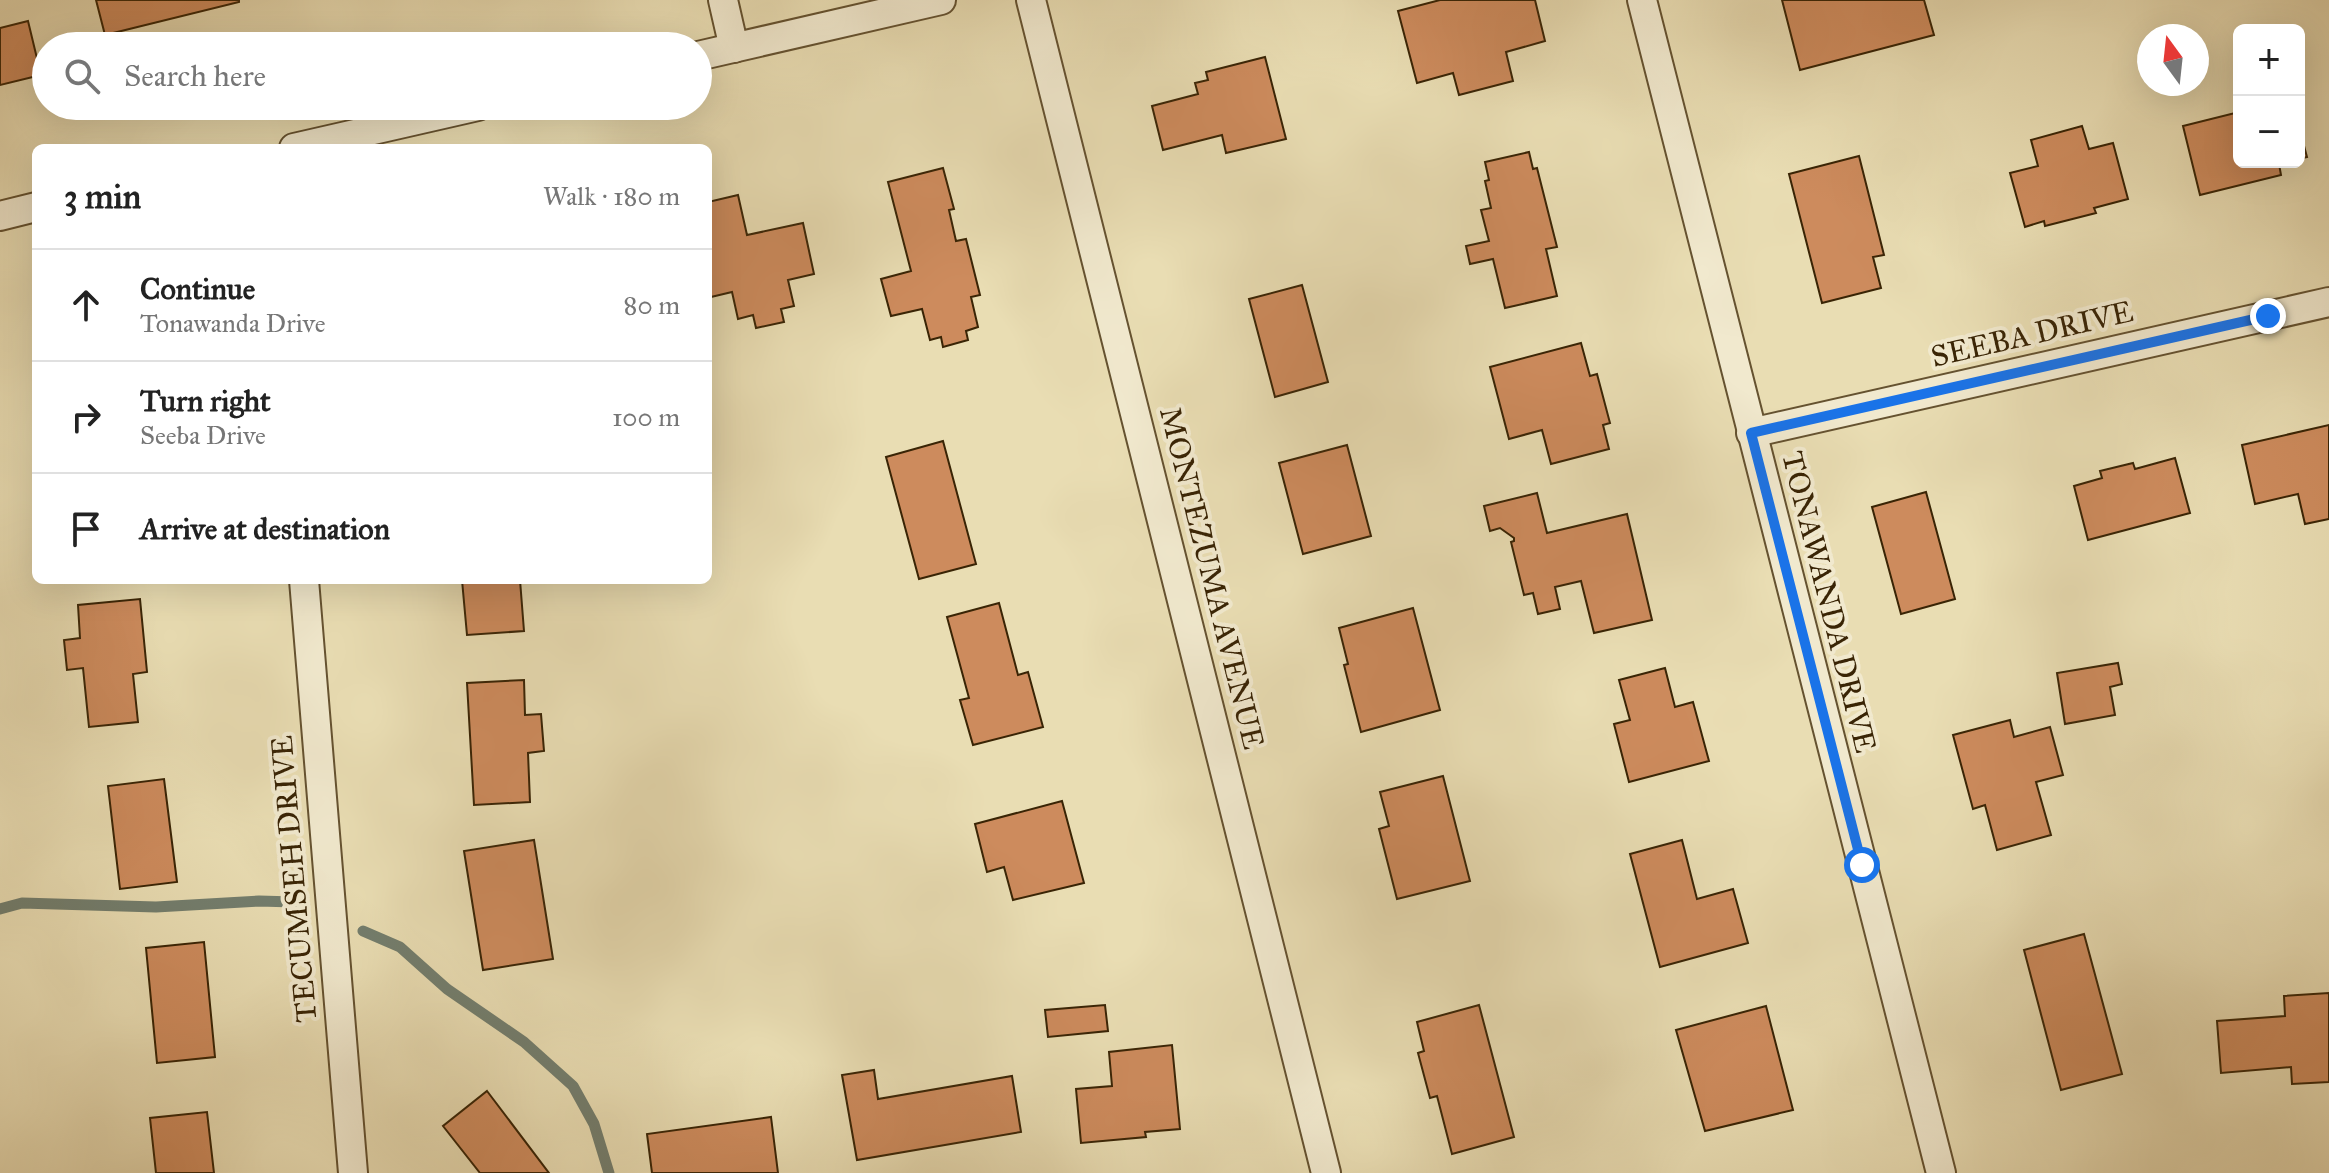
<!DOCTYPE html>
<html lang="en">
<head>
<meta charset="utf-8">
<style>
  :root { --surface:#fff; --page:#f6f6f6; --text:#222; --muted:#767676; --line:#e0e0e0 }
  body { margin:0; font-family:"IM FELL Great Primer",serif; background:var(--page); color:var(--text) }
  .controls { position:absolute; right:24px; top:24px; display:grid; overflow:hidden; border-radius:12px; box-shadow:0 8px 32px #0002 }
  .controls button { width:72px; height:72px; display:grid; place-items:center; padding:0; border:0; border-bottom:2px solid var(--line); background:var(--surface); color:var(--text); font:40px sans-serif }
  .compass { position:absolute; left:2137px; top:24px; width:72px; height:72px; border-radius:50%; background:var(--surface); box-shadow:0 8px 32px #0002; rotate:345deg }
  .stop { position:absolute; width:24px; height:24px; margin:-18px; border:6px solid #1a73e8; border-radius:50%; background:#fff }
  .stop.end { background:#1a73e8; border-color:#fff; box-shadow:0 2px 8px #0008 }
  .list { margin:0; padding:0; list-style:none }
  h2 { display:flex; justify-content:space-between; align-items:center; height:104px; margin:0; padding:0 32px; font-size:34px }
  h2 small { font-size:26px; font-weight:400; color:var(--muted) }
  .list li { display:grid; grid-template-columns:52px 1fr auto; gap:24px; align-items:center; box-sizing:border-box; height:112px; padding:0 32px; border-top:2px solid var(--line) }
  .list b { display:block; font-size:30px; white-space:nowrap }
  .list p { margin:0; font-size:26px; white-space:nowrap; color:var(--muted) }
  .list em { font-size:26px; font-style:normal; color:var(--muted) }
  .icon { flex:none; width:44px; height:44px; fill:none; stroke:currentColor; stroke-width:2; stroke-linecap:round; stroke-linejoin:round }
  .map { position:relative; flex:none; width:2329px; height:1173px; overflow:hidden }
  .search { position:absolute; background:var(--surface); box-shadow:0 8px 32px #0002; left:32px; top:32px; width:680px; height:88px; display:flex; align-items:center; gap:20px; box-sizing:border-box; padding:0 28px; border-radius:44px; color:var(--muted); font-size:30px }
  .panel { position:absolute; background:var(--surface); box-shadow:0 8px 32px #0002; left:32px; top:144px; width:680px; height:440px; border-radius:12px }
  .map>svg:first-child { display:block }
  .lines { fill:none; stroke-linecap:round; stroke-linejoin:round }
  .stream { stroke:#737e6e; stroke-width:11 }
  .building { fill:#cd8b5d; stroke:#392405; stroke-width:2 }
  .street-casing { stroke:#655230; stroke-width:32 }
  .street { stroke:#f1e9ce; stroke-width:28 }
  .route { stroke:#1a73e8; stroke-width:10 }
  .labels { text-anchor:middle; stroke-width:8; stroke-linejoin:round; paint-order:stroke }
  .street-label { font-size:30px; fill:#392405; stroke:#f1e9ce }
</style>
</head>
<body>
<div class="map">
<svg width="2329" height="1173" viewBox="0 0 2329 1173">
  <rect width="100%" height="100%" fill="#e9ddb3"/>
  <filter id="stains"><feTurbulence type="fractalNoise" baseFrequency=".0025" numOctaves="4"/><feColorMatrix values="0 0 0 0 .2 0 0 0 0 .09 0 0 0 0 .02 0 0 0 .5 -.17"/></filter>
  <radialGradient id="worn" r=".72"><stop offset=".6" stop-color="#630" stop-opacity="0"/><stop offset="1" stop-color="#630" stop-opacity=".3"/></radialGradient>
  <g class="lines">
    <g class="stream">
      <path d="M0,909L22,903L156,907L259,901L294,902L301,905"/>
      <path d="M363,931L400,947L447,989L524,1042L573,1086L594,1124L609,1173"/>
    </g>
  </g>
  <g class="building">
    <path d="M96,0H239V2L105,35Z"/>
    <path d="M1440,0H1535L1545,41L1506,52L1513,81L1459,95L1453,73L1417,83L1398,11Z"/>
    <path d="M1782,0H1924L1934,35L1800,70Z"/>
    <path d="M28,21L41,75L0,85V28Z"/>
    <path d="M1265,57L1286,139L1226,153L1222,135L1163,150L1152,106L1198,94L1195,83L1208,80L1206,72Z"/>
    <path d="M2239,112V162H2288L2279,164L2281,175L2200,195L2183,126Z"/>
    <path d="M2082,126L2089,149L2113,143L2128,199L2094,208L2096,213L2045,226L2044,221L2025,227L2010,173L2038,166L2031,140Z"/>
    <path d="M2299,127L2307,157L2299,159Z"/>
    <path d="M1529,152L1533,169L1537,168L1557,247L1546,249L1557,296L1505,308L1493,259L1470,264L1466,246L1489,241L1481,210L1491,208L1485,181L1489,180L1485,162Z"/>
    <path d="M1859,156L1884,255L1873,257L1881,288L1822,303L1789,174Z"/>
    <path d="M943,168L954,209L949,210L956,241L966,239L980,295L971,297L978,327L966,331L968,340L943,347L941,337L930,340L922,309L891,316L881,279L911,271L888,182Z"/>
    <path d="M738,195L747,235L803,223L814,274L788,280L794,306L781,309L784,322L756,328L753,315L738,319L732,292L711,297L708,281V202Z"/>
    <path d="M1302,285L1328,382L1275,397L1249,299Z"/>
    <path d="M1581,343L1590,376L1597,374L1610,423L1603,425L1609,449L1551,464L1542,430L1509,439L1490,367Z"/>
    <path d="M2329,425V519L2305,524L2298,494L2255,504L2242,445Z"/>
    <path d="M943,441L976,564L919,579L886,457Z"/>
    <path d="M1347,445L1371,536L1303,554L1279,463Z"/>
    <path d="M2175,458L2190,513L2088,540L2074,486L2102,478L2100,471L2133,463L2135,469Z"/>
    <path d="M1926,492L1955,599L1901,614L1872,507Z"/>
    <path d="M1537,493L1547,533L1627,514L1652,620L1594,633L1581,581L1555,587L1560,609L1538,614L1533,593L1524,595L1511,542L1514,541V538L1500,528L1490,531L1484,506Z"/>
    <path d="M462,580H520L524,631L467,635Z"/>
    <path d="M140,599L147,672L133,674L138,722L89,727L83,668L67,670L64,640L80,638L78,605Z"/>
    <path d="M999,603L1018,675L1028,672L1043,727L973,745L960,700L969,698L947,617Z"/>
    <path d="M1413,608L1440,710L1361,732L1344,665L1348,664L1339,628Z"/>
    <path d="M2118,663L2122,684L2110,687L2115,715L2065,724L2057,673Z"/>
    <path d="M1665,668L1675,707L1693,702L1709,761L1629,782L1614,724L1630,720L1619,680Z"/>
    <path d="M524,680L525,715L541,714L544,751L528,753L530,802L474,805L467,683Z"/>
    <path d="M2010,720L2014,737L2050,727L2063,775L2036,782L2051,835L1997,850L1985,805L1973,809L1953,735Z"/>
    <path d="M1443,776L1470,881L1397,899L1379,829L1389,826L1380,792Z"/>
    <path d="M164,779L177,882L120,889L108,786Z"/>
    <path d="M1062,801L1084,883L1013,900L1004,867L987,872L975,824Z"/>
    <path d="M534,840L553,959L483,970L464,851Z"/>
    <path d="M1682,840L1697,899L1733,889L1748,943L1660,967L1630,854Z"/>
    <path d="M2084,934L2122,1074L2061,1090L2024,950Z"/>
    <path d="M204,942L215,1057L157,1063L146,948Z"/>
    <path d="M2329,993V1082L2292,1084L2291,1067L2221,1073L2217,1021L2285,1016L2284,996Z"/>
    <path d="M1105,1005L1108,1031L1048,1037L1045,1010Z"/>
    <path d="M1479,1005L1514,1137L1452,1154L1437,1096L1430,1098L1418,1053L1424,1051L1417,1022Z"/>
    <path d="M1766,1006L1793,1110L1705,1131L1676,1030Z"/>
    <path d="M1172,1045L1180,1129L1145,1132L1146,1137L1081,1143L1076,1089L1112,1086L1109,1052Z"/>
    <path d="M874,1070L878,1099L1012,1076L1021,1132L857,1160L842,1075Z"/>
    <path d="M487,1091L549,1173H480L443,1126Z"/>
    <path d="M207,1112L214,1173H156L150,1118Z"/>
    <path d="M771,1117L778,1173H652L647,1134Z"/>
  </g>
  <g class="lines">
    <defs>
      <g id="street">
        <path d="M723,0L734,48"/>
        <path d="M1031,0L1326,1173"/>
        <path d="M1642,0L1941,1173"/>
        <path d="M698,56L941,0"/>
        <path d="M294,148L478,106"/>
        <path d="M0,216L36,207"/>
        <path d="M1751,433L2329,302"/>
        <path d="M304,580L353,1173"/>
      </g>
    </defs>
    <use href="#street" class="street-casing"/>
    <use href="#street" class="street"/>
  </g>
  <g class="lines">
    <path class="route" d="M1862,865L1751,433L2268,316"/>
  </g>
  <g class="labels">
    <g class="street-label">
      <text transform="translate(2032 334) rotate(-13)" y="10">SEEBA DRIVE</text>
      <text transform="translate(1212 578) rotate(76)" y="10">MONTEZUMA AVENUE</text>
      <text transform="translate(1829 602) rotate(76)" y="10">TONAWANDA DRIVE</text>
      <text transform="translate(294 879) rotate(-95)" y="10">TECUMSEH DRIVE</text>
    </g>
  </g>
  <rect width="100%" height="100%" filter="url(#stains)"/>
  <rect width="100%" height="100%" fill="url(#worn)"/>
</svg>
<div class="controls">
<button>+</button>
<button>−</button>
</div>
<svg class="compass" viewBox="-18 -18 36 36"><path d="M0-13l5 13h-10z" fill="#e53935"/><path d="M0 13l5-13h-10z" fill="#767676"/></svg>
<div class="stop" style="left:1862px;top:865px"></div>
<div class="stop end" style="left:2268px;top:316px"></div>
<div class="search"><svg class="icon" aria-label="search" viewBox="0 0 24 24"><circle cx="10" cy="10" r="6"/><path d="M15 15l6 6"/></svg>Search here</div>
<section class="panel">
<h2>3 min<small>Walk · 180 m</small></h2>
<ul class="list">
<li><svg class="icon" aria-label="ahead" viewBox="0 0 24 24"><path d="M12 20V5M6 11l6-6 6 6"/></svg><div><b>Continue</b><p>Tonawanda Drive</p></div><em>80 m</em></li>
<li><svg class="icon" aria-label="right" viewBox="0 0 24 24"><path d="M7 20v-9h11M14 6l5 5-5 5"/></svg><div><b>Turn right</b><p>Seeba Drive</p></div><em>100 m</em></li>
<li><svg class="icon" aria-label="arrive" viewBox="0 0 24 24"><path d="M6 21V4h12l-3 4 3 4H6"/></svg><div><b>Arrive at destination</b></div></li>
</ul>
</section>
</div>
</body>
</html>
